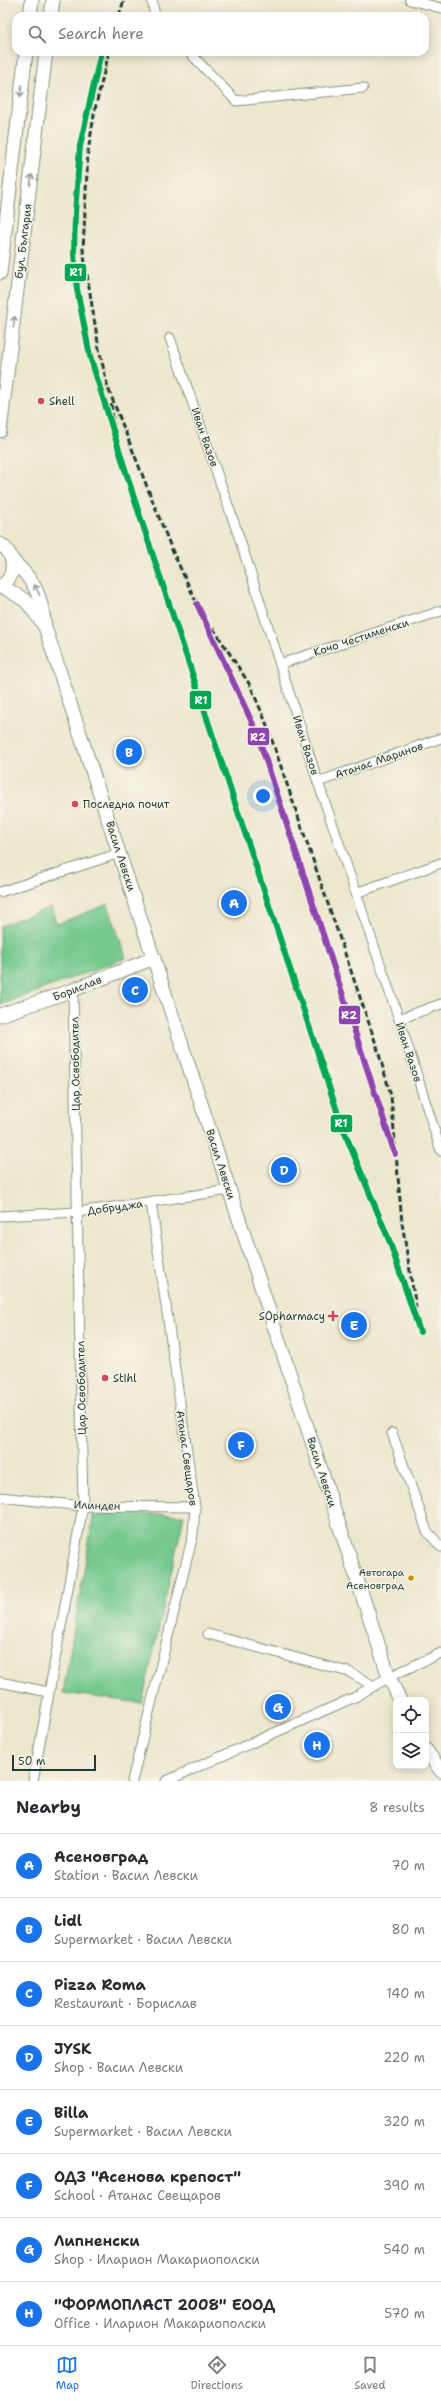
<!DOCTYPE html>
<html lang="en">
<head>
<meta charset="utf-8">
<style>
  :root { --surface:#fff; --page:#f2f2f3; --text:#2b2b33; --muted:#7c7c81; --line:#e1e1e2; --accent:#1a73e8 }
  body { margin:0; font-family:"Shantell Sans",sans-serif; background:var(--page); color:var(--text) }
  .controls { position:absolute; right:12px; bottom:12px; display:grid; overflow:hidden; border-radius:8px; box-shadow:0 2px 10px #0003 }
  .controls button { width:36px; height:36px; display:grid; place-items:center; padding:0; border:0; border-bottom:1px solid var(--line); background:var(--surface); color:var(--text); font:20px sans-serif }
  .scale { position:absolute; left:12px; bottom:10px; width:84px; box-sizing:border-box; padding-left:4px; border:2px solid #1f3d34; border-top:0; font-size:11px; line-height:14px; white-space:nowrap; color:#1f3d34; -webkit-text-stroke:3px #f7f3e8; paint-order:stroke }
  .you { position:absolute; left:263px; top:796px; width:14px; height:14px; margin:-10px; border:3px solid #fff; border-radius:50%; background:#1a73e8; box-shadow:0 0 0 6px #1a73e833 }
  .badge { display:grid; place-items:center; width:26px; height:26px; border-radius:50%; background:var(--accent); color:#fff; font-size:13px; font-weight:700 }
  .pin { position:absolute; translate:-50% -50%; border:2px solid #fff; box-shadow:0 1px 4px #0006 }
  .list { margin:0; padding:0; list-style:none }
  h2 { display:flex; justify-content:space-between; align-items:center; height:52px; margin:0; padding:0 16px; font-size:17px }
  h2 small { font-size:13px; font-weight:400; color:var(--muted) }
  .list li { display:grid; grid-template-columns:26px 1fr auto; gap:12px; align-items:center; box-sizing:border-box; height:64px; padding:0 16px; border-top:1px solid var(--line) }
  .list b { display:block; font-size:15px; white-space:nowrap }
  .list p { margin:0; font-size:13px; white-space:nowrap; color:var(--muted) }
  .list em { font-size:13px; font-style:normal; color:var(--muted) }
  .icon { flex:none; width:22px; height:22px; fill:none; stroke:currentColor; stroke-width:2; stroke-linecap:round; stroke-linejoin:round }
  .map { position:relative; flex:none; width:441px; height:1781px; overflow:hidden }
  .search { position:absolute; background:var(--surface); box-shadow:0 2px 10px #0003; left:12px; right:12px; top:12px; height:44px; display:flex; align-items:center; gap:10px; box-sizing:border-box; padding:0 14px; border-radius:12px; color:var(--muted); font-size:15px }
  .sheet { height:564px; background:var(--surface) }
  nav { display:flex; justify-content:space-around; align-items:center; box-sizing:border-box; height:56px; border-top:1px solid var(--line); background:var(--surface); font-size:11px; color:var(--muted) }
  nav a { display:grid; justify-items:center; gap:2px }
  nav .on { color:var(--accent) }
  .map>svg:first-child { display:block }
  .green { fill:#74c98d; stroke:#4a8360 }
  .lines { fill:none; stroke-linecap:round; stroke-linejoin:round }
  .minor-casing { stroke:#869280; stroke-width:11 }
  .secondary-casing { stroke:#869280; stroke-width:15 }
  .minor { stroke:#fff; stroke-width:9 }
  .secondary { stroke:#fff; stroke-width:13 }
  .rail { stroke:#1f3d34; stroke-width:3; stroke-dasharray:6 3; stroke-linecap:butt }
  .rail-1-casing { stroke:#f7f3e8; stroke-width:9 }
  .rail-2-casing { stroke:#f7f3e8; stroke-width:9 }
  .rail-1 { stroke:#00a651; stroke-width:6 }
  .rail-2 { stroke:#8e44ad; stroke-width:6 }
  .oneway { stroke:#8f9e9a }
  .poi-dot { fill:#d1495b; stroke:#f7f3e8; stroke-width:1.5 }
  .bus-dot { fill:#cc910a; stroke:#f7f3e8; stroke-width:1.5 }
  .labels { text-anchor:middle; stroke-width:3; stroke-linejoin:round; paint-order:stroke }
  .bus-label { font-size:10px; fill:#1f3d34; stroke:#f7f3e8; text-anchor:end }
  .street-label { font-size:11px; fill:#1f3d34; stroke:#f7f3e8 }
  .poi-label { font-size:11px; fill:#1f3d34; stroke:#f7f3e8; text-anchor:start }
  .line-badge { stroke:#f7f3e8; stroke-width:1.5 }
  .badge-label { font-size:11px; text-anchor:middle; font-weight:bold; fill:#fff }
</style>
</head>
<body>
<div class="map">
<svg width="441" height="1781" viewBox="0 0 441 1781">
  <rect width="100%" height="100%" fill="#f7f3e8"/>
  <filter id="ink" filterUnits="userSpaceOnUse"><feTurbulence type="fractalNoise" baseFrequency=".025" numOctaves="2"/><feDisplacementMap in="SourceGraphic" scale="8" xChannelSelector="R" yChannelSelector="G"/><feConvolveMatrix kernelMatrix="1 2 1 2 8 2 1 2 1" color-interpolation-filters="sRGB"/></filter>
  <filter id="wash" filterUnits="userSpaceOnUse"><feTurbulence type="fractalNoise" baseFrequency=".012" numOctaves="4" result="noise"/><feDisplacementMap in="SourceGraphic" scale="16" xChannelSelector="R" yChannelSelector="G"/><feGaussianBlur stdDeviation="0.9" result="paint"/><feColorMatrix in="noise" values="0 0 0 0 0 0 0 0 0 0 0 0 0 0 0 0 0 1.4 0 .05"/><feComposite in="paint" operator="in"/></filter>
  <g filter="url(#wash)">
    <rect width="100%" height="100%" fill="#ede7cd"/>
    <g class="green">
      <path d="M108,904L126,958L0,1005V926L51,907L57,924Z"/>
      <path d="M94,1512L184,1515L142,1703L63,1693Z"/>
    </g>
  </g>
  <g filter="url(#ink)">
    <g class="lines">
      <defs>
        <g id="minor">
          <path d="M152,0L155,16"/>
          <path d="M410,0L441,8"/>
          <path d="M189,52L236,101L363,88"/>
          <path d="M170,338L238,534L318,782L399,1019L441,1151"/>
          <path d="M280,664L441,611"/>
          <path d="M318,782L441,738"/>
          <path d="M0,892L120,853"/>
          <path d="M356,893L441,863"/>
          <path d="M399,1019L441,1004"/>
          <path d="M0,1216L78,1212L230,1190"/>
          <path d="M392,1433L427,1531L441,1547"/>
          <path d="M0,1497L83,1506L195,1507"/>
          <path d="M208,1634L349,1672L374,1686"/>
          <path d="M0,1682L48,1692"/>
          <path d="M33,1781L83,1506L73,990"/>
          <path d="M132,1781L193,1535L195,1507L151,1202"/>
          <path d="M166,1781L355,1697L389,1677L441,1653"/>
        </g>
        <g id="secondary">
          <path d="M30,16L32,0"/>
          <path d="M51,16L53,0"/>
          <path d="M0,273L26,52"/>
          <path d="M0,431L46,52"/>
          <path d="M0,544C16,554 17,577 0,587"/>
          <path d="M12,560C36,582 41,595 45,627L389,1677L400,1700"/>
          <path d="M2,586L26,601L44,625"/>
          <path d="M0,1015L73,990L154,958"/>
          <path d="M426,1750L441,1771"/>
        </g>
      </defs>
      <use href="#minor" class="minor-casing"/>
      <use href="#secondary" class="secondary-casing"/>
      <use href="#minor" class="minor"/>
      <use href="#secondary" class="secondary"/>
      <g class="rail">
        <path d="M119,16L124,0"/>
        <path d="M109,52L95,109L88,152L83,250L99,349L108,388L172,550L257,733L395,1154"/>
        <path d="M111,404L117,444"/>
        <path d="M213,628L250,685L265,720L377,1047L391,1096L402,1223L420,1332"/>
      </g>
      <defs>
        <path id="rail-1" d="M101,52L80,146L75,213L74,254L77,289L90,356L134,498L342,1126L389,1240L420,1332"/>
        <path id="rail-2" d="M197,604L257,733L395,1154"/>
      </defs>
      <use href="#rail-1" class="rail-1-casing"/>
      <use href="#rail-2" class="rail-2-casing"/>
      <use href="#rail-1" class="rail-1"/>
      <use href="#rail-2" class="rail-2"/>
    </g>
    <defs><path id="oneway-shaft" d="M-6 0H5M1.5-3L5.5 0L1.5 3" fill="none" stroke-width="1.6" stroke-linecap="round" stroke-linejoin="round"/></defs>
    <g class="oneway">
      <use href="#oneway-shaft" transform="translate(21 91) rotate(97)"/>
      <use href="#oneway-shaft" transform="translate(31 180) rotate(-83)"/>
      <use href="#oneway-shaft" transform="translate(14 322) rotate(-83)"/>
      <use href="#oneway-shaft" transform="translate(37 590) rotate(-116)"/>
    </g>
  </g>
  <g class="poi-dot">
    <circle cx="41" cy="401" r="4"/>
    <circle cx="75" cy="804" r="4"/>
    <path d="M331 1310h4v4h4v4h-4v4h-4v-4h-4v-4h4z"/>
    <circle cx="105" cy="1378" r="4"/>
  </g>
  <circle class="bus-dot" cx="411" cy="1578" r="3.5"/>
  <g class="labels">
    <g class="bus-label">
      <text x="404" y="1576">Автогара<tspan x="404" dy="13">Асеновград</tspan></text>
    </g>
    <g class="street-label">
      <text transform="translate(23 241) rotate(-83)" y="4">бул. България</text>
      <text transform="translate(205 437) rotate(71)" y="4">Иван Вазов</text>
      <text transform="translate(361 637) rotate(-18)" y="4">Кочо Честименски</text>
      <text transform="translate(306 745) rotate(72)" y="4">Иван Вазов</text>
      <text transform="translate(379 760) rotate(-19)" y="4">Атанас Маринов</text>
      <text transform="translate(121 856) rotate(72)" y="4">Васил Левски</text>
      <text transform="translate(77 988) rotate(-21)" y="4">Борислав</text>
      <text transform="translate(409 1052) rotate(72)" y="4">Иван Вазов</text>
      <text transform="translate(75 1064) rotate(-91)" y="4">Цар Освободител</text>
      <text transform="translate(221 1164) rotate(72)" y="4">Васил Левски</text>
      <text transform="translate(115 1207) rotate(-8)" y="4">Добруджа</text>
      <text transform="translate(81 1388) rotate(-91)" y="4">Цар Освободител</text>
      <text transform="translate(187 1458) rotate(82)" y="4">Атанас Свещаров</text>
      <text transform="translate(322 1472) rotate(72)" y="4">Васил Левски</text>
      <text transform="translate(97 1505) rotate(2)" y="4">Илинден</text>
    </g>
    <g class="poi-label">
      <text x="49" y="405">Shell</text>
      <text x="83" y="808">Последна почит</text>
      <text x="325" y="1320" text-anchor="end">SOpharmacy</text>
      <text x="113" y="1382">Stihl</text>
    </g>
  </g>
  <g class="line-badge">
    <rect x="64" y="263" width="23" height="19" rx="4" fill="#00a651"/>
    <rect x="189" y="690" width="23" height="20" rx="4" fill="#00a651"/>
    <rect x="247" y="727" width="23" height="19" rx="4" fill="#8e44ad"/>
    <rect x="338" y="1005" width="23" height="20" rx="4" fill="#8e44ad"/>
    <rect x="330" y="1114" width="23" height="19" rx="4" fill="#00a651"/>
  </g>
  <g class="badge-label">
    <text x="76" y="276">R1</text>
    <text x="201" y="704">R1</text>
    <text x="258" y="741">R2</text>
    <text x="349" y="1019">R2</text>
    <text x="341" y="1127">R1</text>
  </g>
</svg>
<div class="controls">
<button><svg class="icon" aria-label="locate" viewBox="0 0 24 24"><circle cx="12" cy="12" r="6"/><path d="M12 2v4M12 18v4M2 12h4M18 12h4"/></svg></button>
<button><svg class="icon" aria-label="layers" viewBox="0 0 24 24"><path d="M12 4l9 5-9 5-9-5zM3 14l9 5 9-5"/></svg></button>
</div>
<div class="scale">50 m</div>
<div class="you"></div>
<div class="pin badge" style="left:234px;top:903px">A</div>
<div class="pin badge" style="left:129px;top:752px">B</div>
<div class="pin badge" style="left:135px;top:990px">C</div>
<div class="pin badge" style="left:284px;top:1170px">D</div>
<div class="pin badge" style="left:354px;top:1325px">E</div>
<div class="pin badge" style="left:241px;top:1445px">F</div>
<div class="pin badge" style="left:278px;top:1707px">G</div>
<div class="pin badge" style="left:317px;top:1745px">H</div>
<div class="search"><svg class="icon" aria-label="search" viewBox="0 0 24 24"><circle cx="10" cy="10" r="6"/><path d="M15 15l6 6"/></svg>Search here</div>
</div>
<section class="sheet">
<h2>Nearby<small>8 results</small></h2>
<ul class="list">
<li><span class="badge">A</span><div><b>Асеновград</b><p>Station · Васил Левски</p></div><em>70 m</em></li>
<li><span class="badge">B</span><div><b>Lidl</b><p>Supermarket · Васил Левски</p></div><em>80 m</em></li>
<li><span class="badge">C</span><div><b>Pizza Roma</b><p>Restaurant · Борислав</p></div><em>140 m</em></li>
<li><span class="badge">D</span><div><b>JYSK</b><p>Shop · Васил Левски</p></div><em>220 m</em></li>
<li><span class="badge">E</span><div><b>Billa</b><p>Supermarket · Васил Левски</p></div><em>320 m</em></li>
<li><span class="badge">F</span><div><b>ОДЗ &quot;Асенова крепост&quot;</b><p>School · Атанас Свещаров</p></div><em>390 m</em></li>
<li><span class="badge">G</span><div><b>Липненски</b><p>Shop · Иларион Макариополски</p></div><em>540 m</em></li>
<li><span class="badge">H</span><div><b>&quot;ФОРМОПЛАСТ 2008&quot; ЕООД</b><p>Office · Иларион Макариополски</p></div><em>570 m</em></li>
</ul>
</section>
<nav>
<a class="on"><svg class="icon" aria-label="map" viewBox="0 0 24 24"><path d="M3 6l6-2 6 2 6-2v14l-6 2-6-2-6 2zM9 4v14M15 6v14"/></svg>Map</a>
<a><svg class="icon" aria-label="directions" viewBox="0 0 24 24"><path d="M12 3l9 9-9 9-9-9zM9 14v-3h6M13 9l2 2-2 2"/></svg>Directions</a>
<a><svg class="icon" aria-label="saved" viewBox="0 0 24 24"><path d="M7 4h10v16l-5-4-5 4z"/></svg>Saved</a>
</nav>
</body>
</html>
